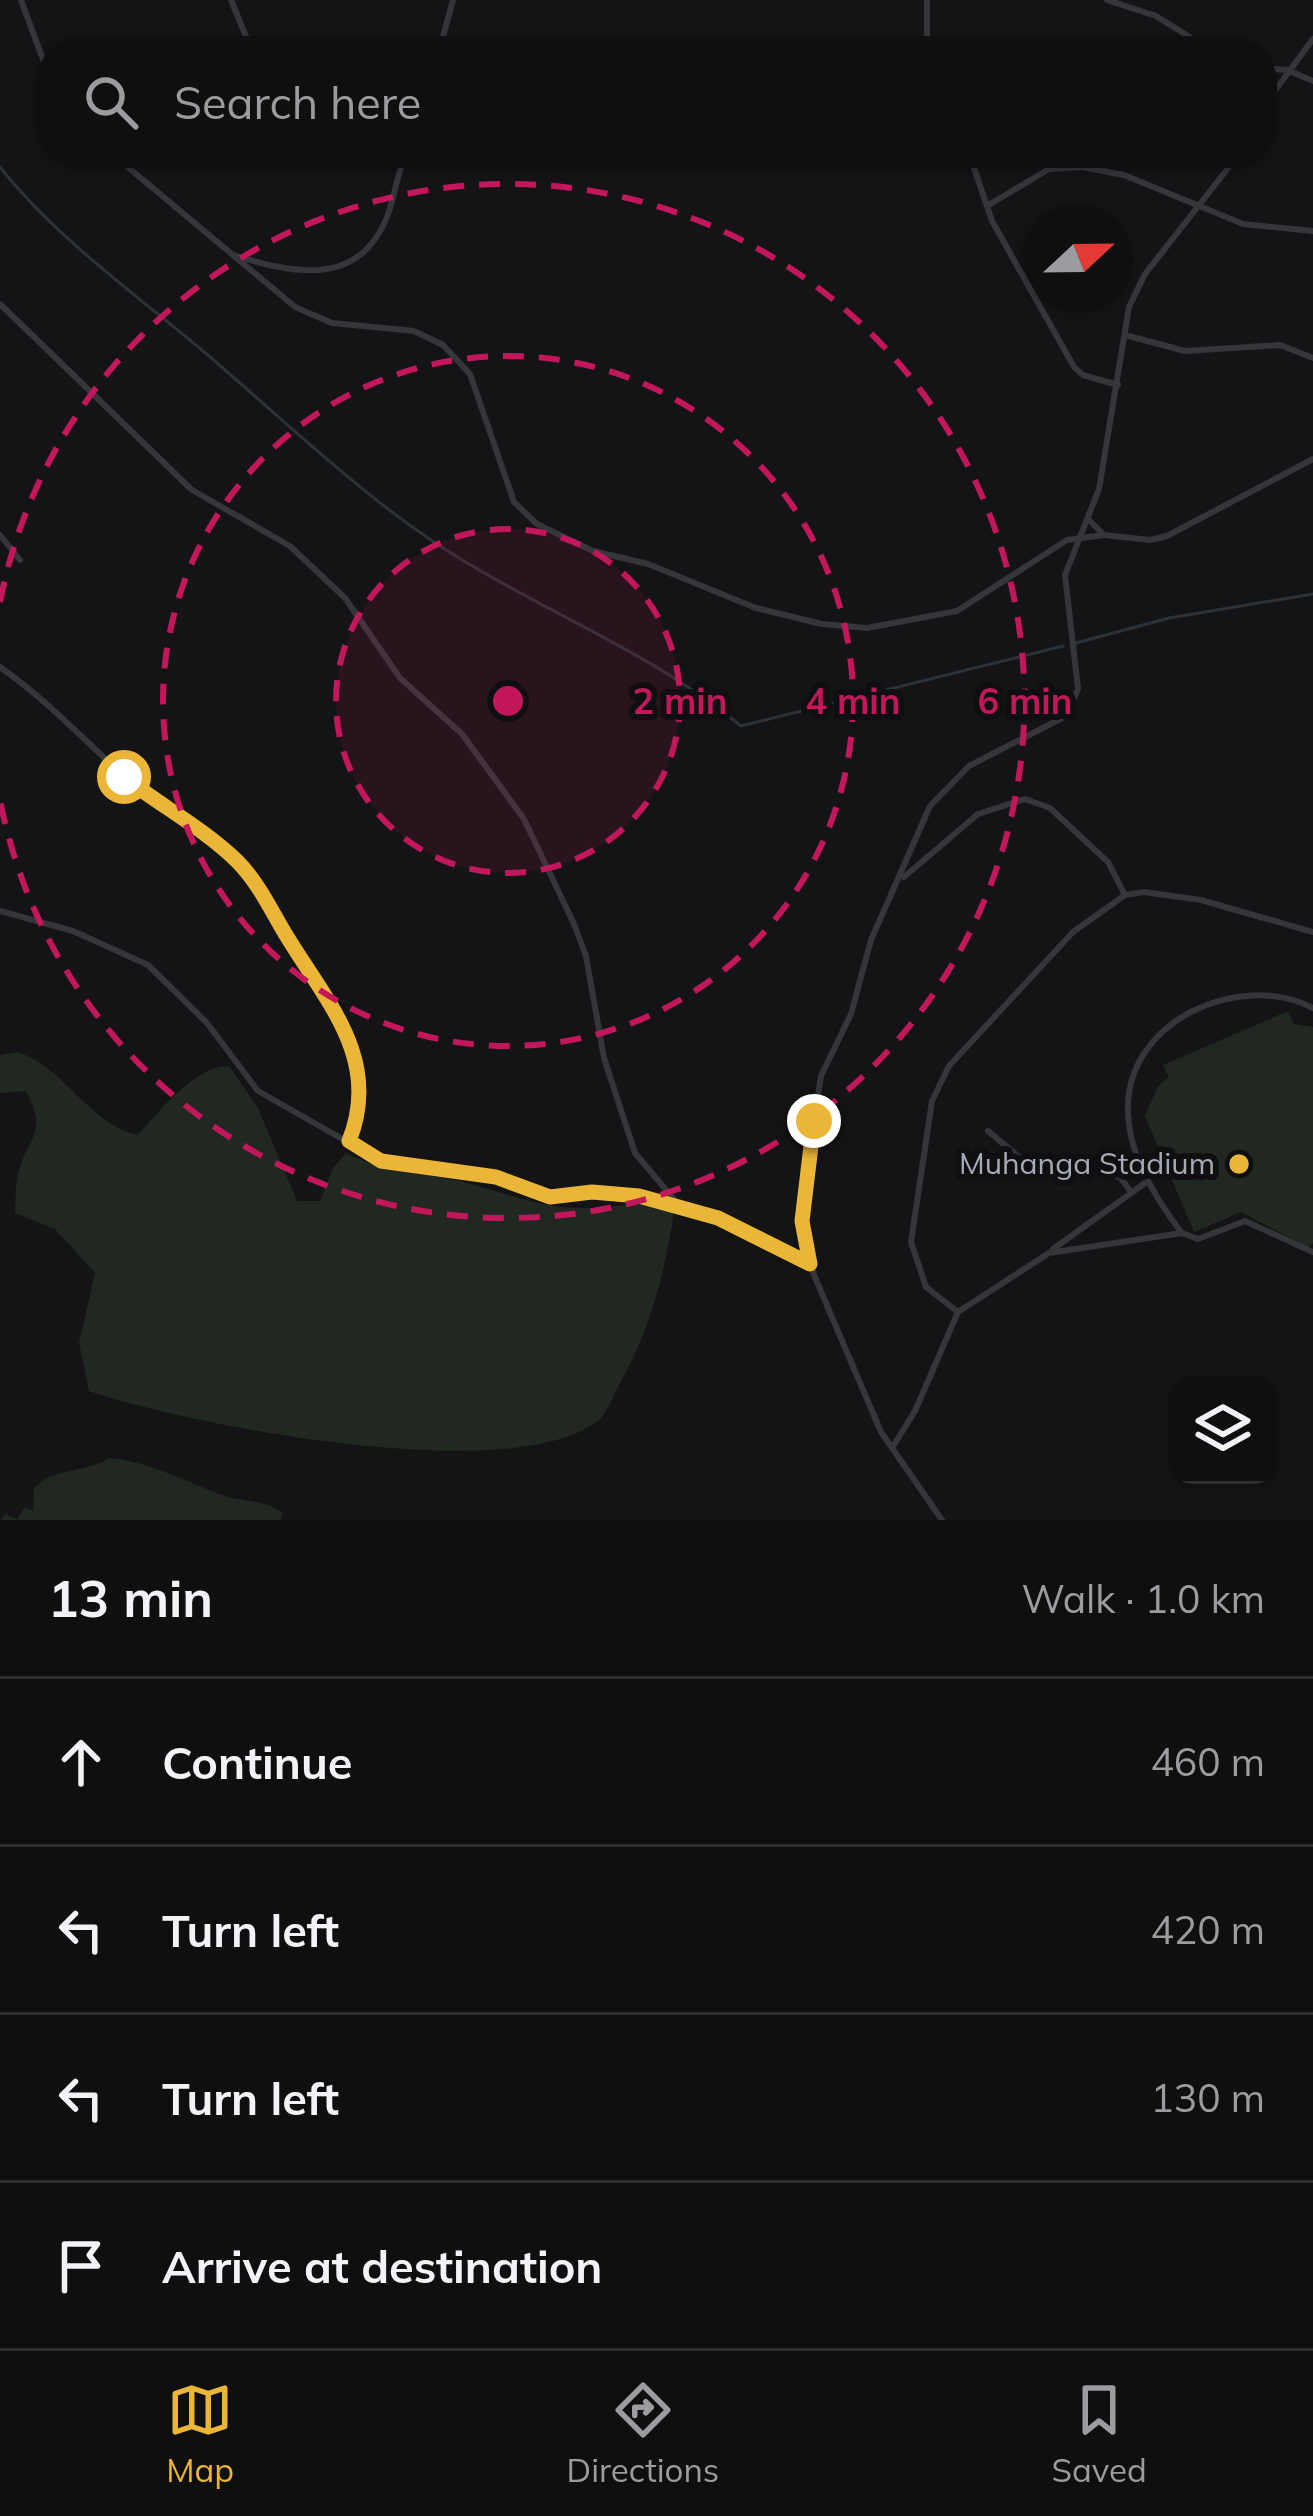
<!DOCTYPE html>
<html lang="en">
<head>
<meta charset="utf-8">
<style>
  :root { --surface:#0f0f10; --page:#181819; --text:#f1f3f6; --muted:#9b9c9f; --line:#2f2f30; --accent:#ebb537 }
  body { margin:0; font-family:Mulish,sans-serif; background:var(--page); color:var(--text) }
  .controls { position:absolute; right:36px; bottom:36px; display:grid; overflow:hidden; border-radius:24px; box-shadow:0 3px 9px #0004 }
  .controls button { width:108px; height:108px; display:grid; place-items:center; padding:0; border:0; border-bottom:3px solid var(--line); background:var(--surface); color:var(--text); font:60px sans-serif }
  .compass { position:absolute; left:1025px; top:204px; width:108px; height:108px; border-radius:50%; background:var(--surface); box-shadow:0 3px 9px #0004; rotate:68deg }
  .stop { position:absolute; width:36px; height:36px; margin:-27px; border:9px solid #ebb537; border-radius:50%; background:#fff }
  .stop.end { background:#ebb537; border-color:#fff; box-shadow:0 3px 12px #0008 }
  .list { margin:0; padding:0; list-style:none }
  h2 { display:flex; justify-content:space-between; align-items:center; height:156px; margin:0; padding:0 48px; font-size:51px }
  h2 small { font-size:39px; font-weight:400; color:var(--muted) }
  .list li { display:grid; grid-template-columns:78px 1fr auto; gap:36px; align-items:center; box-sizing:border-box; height:168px; padding:0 48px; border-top:3px solid var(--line) }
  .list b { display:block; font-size:45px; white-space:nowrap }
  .list em { font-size:39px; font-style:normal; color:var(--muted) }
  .icon { flex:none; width:66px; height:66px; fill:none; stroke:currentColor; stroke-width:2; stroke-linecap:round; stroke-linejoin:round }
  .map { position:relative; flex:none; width:1313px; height:1520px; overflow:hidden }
  .search { position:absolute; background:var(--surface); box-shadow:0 3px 9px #0004; left:36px; right:36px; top:36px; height:132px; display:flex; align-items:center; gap:30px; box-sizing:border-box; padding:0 42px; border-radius:48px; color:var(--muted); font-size:45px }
  .sheet { height:828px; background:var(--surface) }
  nav { display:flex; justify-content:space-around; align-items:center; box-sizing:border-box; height:168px; border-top:3px solid var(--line); background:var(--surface); font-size:33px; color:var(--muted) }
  nav a { display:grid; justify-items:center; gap:6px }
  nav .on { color:var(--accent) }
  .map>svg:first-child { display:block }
  .green { fill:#202821 }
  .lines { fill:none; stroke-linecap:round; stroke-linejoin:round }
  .stream { stroke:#2b3239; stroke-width:3 }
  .minor { stroke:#35363b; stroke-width:6 }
  .route { stroke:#ebb537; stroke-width:15 }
  .ring { fill:none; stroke:#c2185b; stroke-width:6; stroke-dasharray:21 15 }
  .poi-dot { fill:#ebb537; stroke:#0f0f11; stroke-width:4.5 }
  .labels { text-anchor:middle; stroke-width:12; stroke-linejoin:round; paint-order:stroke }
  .poi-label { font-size:30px; fill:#a6aab6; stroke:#0f0f11; text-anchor:end }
  .centre { fill:#c2185b; stroke:#0f0f11; stroke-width:6 }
  .ring-label { font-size:36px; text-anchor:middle; font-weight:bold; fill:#c2185b; stroke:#0f0f11; stroke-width:12; stroke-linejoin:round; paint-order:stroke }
</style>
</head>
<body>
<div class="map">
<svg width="1313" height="1520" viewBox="0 0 1313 1520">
  <rect width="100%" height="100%" fill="#141416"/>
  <g class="green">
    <path d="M1288,1011L1294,1024L1313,1027V1243L1309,1248L1241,1212L1194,1232L1145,1116L1158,1086L1169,1077L1163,1065Z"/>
    <path d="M18,1052C66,1068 88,1124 138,1135C159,1111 196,1065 229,1066L258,1108L297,1201H320L333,1168L346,1153C384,1173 422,1172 463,1182C500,1191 535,1206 573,1208C612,1210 635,1199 675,1206C665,1272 651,1329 618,1387C613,1396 607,1413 600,1419C516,1490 189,1425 89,1391L79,1343L95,1273L55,1229L15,1213C16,1201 15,1186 18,1174C27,1136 49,1134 26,1091L0,1093V1055Z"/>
    <path d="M109,1458C150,1462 182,1480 219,1494C243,1503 262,1498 283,1513L280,1520H0L6,1514L17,1519L25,1507L33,1511L34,1488C57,1466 84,1474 109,1458Z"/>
  </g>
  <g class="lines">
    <g class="stream">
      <path d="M0,167C56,238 134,293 203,351C282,418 371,505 459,558C555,617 652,653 741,726L1063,646"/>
      <path d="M1076,643L1169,618L1313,594"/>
    </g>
    <g class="minor">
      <path d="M21,0L51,81"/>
      <path d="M231,0L252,51"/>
      <path d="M927,0V51"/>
      <path d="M1107,0L1156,16L1212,51"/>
      <path d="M439,51L453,0"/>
      <path d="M1262,68L1287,70L1313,81"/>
      <path d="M1262,108L1313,39"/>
      <path d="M111,153L295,307L332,323L414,331L443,345L470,374L514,502L537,524L593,551L648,564L756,608L822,624L867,628L957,611L1067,540L1104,535"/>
      <path d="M969,153L992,221L1074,367L1083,375L1118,385"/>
      <path d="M987,206L1049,169L1082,167L1124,175L1243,224L1313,231"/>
      <path d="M233,255C292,273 358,289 387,217C395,196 397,174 406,153"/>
      <path d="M0,304L192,490L290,546L345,598L400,678L462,734L524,819L574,924L586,956L604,1058L635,1153L683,1210L718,1218L810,1263"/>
      <path d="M1125,335L1185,351L1280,345L1313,358"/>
      <path d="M1090,521L1104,535L1150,540L1167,536L1313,459"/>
      <path d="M0,535L20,560"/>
      <path d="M0,667C47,700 82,738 124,776C158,807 200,827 234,859C257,881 268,907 285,934C327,999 382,1060 349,1141"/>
      <path d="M904,877L978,814L1025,799L1050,808L1108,862L1125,895"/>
      <path d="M0,911L73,931L148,965L207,1023L258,1091L381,1161L496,1177L550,1197L613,1192L680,1209"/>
      <path d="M988,1131L1019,1157L1120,1177L1131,1192"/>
      <path d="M1181,1232C1156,1199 1129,1156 1128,1113C1124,1021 1239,970 1313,1008"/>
      <path d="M1053,1249L1148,1181"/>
      <path d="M958,1312L926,1287L911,1242L932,1101L949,1066L1073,932L1125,895L1144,892L1201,900L1313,932"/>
      <path d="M892,1448L915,1411L958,1312L1049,1253L1182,1233L1198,1239L1245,1221L1313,1252"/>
      <path d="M942,1520L881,1432L814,1275L802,1232L814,1121L821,1076L851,1014L871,940L930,806L969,766L1066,716L1078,689L1065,575L1099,489L1129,307L1145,274L1240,153"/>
    </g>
  </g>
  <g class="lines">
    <path class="route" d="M124,777C161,806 203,828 237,861C257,881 269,906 283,930C323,998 383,1057 349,1141L381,1161L496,1177L550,1197L592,1192L639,1196L718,1218L810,1264L802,1221L814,1121"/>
  </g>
  <circle cx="508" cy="701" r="172" fill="#c2185b" fill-opacity=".12"/>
  <g class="ring">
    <circle cx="508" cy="701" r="172"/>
    <circle cx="508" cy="701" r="345"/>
    <path d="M0 602A517 517 0 1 1 0 800"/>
  </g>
  <circle class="poi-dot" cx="1239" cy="1164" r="12"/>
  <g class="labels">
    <g class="poi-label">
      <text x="1215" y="1174">Muhanga Stadium</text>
    </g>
  </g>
  <circle cx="508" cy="701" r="18" class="centre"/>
  <g class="ring-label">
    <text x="680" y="714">2 min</text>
    <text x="853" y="714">4 min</text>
    <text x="1025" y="714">6 min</text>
  </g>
</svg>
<div class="controls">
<button><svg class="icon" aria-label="layers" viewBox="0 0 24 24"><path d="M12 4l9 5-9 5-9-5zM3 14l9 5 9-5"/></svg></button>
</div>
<svg class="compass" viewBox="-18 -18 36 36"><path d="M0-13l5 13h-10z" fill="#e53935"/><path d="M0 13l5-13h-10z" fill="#9b9c9f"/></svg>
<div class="stop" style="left:124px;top:777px"></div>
<div class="stop end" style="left:814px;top:1121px"></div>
<div class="search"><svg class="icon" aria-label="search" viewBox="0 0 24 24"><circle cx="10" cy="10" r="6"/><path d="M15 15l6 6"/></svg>Search here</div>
</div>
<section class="sheet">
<h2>13 min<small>Walk · 1.0 km</small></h2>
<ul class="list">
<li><svg class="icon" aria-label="ahead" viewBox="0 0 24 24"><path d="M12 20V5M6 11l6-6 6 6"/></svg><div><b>Continue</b></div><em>460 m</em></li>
<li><svg class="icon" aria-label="left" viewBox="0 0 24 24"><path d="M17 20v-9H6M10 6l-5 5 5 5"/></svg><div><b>Turn left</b></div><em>420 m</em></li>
<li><svg class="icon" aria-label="left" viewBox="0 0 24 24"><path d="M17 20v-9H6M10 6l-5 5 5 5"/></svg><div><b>Turn left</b></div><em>130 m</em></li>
<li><svg class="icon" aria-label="arrive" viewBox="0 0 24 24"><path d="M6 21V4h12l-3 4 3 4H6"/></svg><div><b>Arrive at destination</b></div></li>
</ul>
</section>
<nav>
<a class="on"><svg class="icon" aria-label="map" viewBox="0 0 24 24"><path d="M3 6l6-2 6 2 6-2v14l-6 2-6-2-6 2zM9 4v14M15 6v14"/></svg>Map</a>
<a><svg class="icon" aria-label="directions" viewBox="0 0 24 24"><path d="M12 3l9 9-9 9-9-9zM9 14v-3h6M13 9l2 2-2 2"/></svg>Directions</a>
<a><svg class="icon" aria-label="saved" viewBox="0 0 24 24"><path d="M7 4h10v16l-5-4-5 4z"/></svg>Saved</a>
</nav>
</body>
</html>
